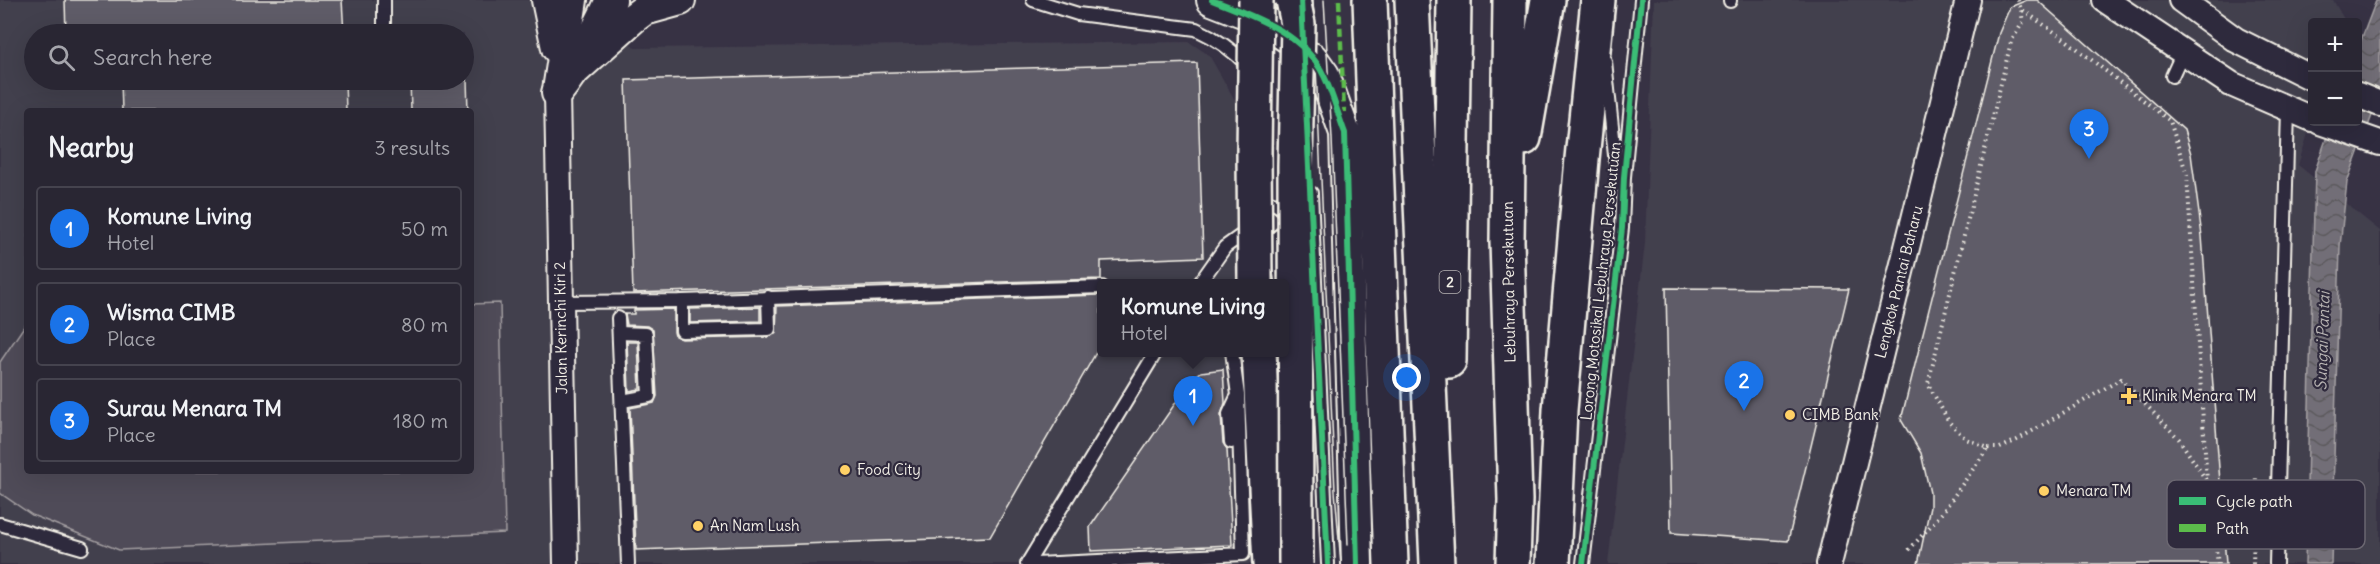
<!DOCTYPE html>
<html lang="en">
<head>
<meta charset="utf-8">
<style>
  :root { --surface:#292633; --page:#35323f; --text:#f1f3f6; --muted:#a5a5ac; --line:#45434e; --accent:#1a73e8 }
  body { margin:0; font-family:Delius,sans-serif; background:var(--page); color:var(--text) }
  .controls { position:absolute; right:18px; top:18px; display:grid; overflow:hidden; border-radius:6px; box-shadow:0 6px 24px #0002 }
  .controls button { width:54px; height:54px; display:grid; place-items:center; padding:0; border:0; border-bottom:2px solid var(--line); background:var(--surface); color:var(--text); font:30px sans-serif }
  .you { position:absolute; left:1407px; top:378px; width:21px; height:21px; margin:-15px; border:4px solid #fff; border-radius:50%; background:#1a73e8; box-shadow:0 0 0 9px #1a73e833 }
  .badge { display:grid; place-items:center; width:39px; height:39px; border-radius:50%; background:var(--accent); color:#fff; font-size:20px; font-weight:700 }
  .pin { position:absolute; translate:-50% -50px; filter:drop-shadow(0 2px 3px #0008) }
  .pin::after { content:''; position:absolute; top:32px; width:21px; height:18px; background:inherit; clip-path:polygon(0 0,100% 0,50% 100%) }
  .popup { position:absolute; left:1097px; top:279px; width:192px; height:78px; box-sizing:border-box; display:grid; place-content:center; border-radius:6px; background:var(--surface); filter:drop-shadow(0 2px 4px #0005); font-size:20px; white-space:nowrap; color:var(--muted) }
  .popup b { font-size:22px; color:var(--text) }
  .popup::after { content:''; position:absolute; left:50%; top:100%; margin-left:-12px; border:12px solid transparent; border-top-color:var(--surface) }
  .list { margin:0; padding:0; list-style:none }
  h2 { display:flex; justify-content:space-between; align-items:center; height:78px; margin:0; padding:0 24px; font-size:26px }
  h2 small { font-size:20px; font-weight:400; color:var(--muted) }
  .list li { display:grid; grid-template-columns:39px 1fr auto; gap:18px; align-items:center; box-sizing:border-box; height:84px; margin:0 12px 12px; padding:0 12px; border:2px solid var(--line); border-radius:6px }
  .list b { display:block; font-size:22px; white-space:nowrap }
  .list p { margin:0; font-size:20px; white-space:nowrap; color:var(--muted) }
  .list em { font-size:20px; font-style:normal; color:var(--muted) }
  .icon { flex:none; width:33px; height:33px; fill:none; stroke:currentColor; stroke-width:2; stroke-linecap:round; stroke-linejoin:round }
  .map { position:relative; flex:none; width:2380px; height:564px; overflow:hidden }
  .search { position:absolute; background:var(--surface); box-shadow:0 6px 24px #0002; left:24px; top:24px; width:450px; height:66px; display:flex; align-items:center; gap:15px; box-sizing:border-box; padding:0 21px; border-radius:33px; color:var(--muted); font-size:22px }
  .panel { position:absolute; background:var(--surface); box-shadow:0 6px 24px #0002; left:24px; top:108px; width:450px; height:366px; border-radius:6px }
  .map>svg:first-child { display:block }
  .built { fill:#433f4e; fill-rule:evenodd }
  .pitch { fill:#504b59; stroke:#a29ea0; stroke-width:1.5 }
  .water { fill:url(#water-waves); stroke:#a6a2a4; stroke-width:1.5 }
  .building { fill:#5f5c67; stroke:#f4f1e8; stroke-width:1.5 }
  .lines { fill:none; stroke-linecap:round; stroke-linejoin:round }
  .service-casing { stroke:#f4f1e8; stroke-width:16 }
  .minor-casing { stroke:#f4f1e8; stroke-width:28 }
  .tertiary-casing { stroke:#f4f1e8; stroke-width:34 }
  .trunk-casing { stroke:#f4f1e8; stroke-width:38 }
  .motorway-casing { stroke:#f4f1e8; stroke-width:38 }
  .path { stroke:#f4f1e8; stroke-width:4; stroke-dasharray:1.5 4.5; stroke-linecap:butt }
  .service { stroke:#2f2a3d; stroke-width:12 }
  .minor { stroke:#2f2a3d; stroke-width:24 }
  .tertiary { stroke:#2f2a3d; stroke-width:30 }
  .trunk { stroke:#2f2a3d; stroke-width:33 }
  .motorway { stroke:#2f2a3d; stroke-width:33 }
  .tram { stroke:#f4f1e8; stroke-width:1.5 }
  .motorway-bridge-casing { stroke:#f4f1e8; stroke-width:38; stroke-linecap:butt }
  .motorway-bridge { stroke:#2f2a3d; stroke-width:33 }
  .quiet { stroke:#5cbc4b; stroke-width:4.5; stroke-dasharray:9 4.5; stroke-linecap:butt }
  .cycleway-casing { stroke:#2f2a3d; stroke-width:10 }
  .cycleway { stroke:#3abd76; stroke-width:6 }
  .poi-dot { fill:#ffd166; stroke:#2f2a3d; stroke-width:2 }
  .labels { text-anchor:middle; stroke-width:4.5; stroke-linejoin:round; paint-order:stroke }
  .shield { fill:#2f2a3d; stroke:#b9b5b5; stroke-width:1.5 }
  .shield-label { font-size:14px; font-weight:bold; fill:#f4f1e8 }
  .street-label { font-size:15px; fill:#f4f1e8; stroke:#2f2a3d }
  .poi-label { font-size:15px; fill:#f4f1e8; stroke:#2f2a3d; text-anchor:start }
  .water-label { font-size:16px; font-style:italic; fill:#bab6b5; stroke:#2f2a3d }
  .key { fill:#2f2a3d; stroke:#6a6670; stroke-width:1.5 }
  .key-label { font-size:16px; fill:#f4f1e8 }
</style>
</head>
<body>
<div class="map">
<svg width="2380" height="564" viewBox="0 0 2380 564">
  <defs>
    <pattern id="water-waves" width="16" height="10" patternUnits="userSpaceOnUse" patternTransform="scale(1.5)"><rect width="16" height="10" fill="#726e77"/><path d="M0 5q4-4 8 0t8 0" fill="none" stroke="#5b595c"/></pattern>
  </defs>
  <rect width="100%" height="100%" fill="#373244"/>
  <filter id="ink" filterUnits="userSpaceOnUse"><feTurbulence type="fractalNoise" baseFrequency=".0167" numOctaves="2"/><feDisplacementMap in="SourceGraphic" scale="12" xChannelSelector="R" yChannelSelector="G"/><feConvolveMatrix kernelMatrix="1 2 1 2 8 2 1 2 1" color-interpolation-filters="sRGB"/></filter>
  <g filter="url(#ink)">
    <g class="built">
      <path d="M0,0H583L635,48L1189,42L1209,55L1240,109L1246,283L1102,284V352L1249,353L1257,564H0ZM34,34H464V80H34ZM27,111H471V471H27Z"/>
      <path d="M1654,0H2333L2345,21V22H2312V121L2298,165L2380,231V564H1608L1645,243Z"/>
    </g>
    <path class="pitch" d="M500,303L505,533L119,550L32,515L0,493V362L27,322V471H471V304Z"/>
    <path class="water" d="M2380,0V94L2347,182L2340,246L2331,564H2305L2315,171L2332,122H2358V48L2376,1Z"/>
    <g class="building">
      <path d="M65,0H342L344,34H66Z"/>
      <path d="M2027,0H2037L2184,130L2191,154L2202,236L2226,564H1918L1930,507V493L1921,453L1901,420L1999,33L2010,7Z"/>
      <path d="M1197,63L1203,257L1101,261V279L633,293L626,80Z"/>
      <path d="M121,80H345L346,111H122Z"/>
      <path d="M410,80H467L468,111H411Z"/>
      <path d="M1666,288L1849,289L1788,541L1671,533Z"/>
      <path d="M1101,295V344L990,537L636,550L630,408L654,403L657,396L653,330L647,326L627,325L625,314H634V310L674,309V332L675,336L682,339L769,337L776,332L777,306Z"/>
      <path d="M760,307V321L690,323V309Z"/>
      <path d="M627,342H638L640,389L629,391Z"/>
      <path d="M1223,369L1225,403L1221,415L1223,443L1227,449L1232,545L1091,551L1090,527L1192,379L1201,372Z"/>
    </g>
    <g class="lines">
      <defs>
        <g id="service">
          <path d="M384,0V34"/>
          <path d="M1033,0L1078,14L1196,29C1216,38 1234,51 1249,67"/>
          <path d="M1730,0V1"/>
          <path d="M1605,61L1618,184"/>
          <path d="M2172,76L2183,52"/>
          <path d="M1311,193L1328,564"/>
          <circle cx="1267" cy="221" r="19"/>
          <path d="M1274,239L1281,279"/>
          <path d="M1199,284L1225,247L1250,229"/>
          <path d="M682,301V331L769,329L768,297"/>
          <path d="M561,302L682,301L1102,287"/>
          <path d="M618,318L628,564"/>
          <path d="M619,333L646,334L649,396L622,401"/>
          <path d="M1231,442L1229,414L1236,399"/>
          <path d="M0,524L82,548"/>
          <path d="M1027,564L1156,352"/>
          <path d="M1036,564L1243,554L1238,395L1232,352"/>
          <path d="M1583,564L1622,228L1624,177L1641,0"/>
          <path d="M2276,564L2288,109"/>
        </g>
        <g id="minor">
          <path d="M2105,0L2231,84L2312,119"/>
          <path d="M2181,0L2236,40L2312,78"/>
          <path d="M557,93L566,564"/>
          <path d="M2358,95L2380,104"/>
          <path d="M2320,122L2380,143"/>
          <path d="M1829,564L1968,0"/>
        </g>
        <g id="tertiary">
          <path d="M547,0L557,48"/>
          <path d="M1212,0L1263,20L1300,46"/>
          <path d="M1312,58L1324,75L1345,133L1357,564"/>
          <path d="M575,70L632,19L644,10L680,0"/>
          <path d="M558,90L572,0"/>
          <path d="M557,93C580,64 596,33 611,0"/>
        </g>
        <g id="trunk">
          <path d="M1412,0L1437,564"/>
          <path d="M1510,0L1507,241L1515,500L1513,564"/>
          <path d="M1524,138L1548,0"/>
          <path d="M1449,361L1454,0"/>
        </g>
        <g id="motorway">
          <path d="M1370,0L1391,564"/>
          <path d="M1259,352L1270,564"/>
          <path d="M1553,564L1560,410L1582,159L1598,0"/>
        </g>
      </defs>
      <use href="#service" class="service-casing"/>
      <use href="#minor" class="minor-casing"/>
      <use href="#tertiary" class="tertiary-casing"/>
      <use href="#trunk" class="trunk-casing"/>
      <use href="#motorway" class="motorway-casing"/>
      <g class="path">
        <path d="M2018,0L2021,9L2066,40L2170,121L2187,175L2207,482L2218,564"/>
        <path d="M1988,448H2000L2017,440L2121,379L2179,439L2206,480"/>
        <path d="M1909,550L1942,513L1988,448L1966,439L1949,422L1928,384L2011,42L2023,22L2021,9"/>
        <path d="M2253,564L2256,475"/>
      </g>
      <use href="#service" class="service"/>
      <use href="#minor" class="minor"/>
      <use href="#tertiary" class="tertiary"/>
      <use href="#trunk" class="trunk"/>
      <use href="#motorway" class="motorway"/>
      <g class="tram">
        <path d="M1313,0L1335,491L1341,564"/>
        <path d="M1324,0L1332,139L1348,545"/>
      </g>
      <defs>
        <g id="motorway-bridge">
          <path d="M1293,0L1298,24L1295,166L1296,564"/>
          <path d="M1255,284L1254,153L1256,0"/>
        </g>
      </defs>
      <use href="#motorway-bridge" class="motorway-bridge-casing"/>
      <use href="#motorway-bridge" class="motorway-bridge"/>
      <path class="quiet" d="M1339,0L1344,112"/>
      <defs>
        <g id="cycleway">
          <path d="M1212,0C1253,16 1304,33 1324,76C1333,94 1338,115 1345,133L1357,564"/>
          <path d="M1301,0L1328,564"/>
          <path d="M1583,564L1622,228L1624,177L1641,0"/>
        </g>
      </defs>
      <use href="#cycleway" class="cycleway-casing"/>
      <use href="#cycleway" class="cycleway"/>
    </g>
  </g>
  <g class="poi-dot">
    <path d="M2126 387h6v6h6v6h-6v6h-6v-6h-6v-6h6z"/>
    <circle cx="1790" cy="415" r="6"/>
    <circle cx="845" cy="470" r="6"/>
    <circle cx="2044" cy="491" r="6"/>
    <circle cx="698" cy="526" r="6"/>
  </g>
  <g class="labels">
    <rect class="shield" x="1439.5" y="271" width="21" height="22" rx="4.5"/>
    <g class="shield-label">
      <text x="1450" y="287">2</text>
    </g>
    <g class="street-label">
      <text transform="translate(1601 281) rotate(-84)" y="5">Lorong Motosikal Lebuhraya Persekutuan</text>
      <text transform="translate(1509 282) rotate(-91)" y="5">Lebuhraya Persekutuan</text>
      <text transform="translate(1899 282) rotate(-76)" y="5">Lengkok Pantai Baharu</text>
      <text transform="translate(561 328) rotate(-91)" y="5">Jalan Kerinchi Kiri 2</text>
    </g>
    <g class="poi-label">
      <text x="2142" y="401">Klinik Menara TM</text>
      <text x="1802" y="420">CIMB Bank</text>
      <text x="857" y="475">Food City</text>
      <text x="2056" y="496">Menara TM</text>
      <text x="710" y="531">An Nam Lush</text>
    </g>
    <g class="water-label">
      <text transform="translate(2322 341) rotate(-88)" y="6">Sungai Pantai</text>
    </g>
  </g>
  <rect x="2167" y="480" width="198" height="69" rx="9" class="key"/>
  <rect x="2179" y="497" width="27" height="8" fill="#3abd76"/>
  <rect x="2179" y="524" width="27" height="8" fill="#5cbc4b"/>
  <g class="key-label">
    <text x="2216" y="507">Cycle path</text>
    <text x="2216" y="534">Path</text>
  </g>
</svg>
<div class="controls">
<button>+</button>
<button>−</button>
</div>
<div class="you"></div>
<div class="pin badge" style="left:1193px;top:426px">1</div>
<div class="popup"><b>Komune Living</b>Hotel</div>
<div class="pin badge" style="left:1744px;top:411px">2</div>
<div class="pin badge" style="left:2089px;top:159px">3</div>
<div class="search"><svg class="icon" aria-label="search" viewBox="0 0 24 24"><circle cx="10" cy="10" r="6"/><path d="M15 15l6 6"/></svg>Search here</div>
<section class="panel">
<h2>Nearby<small>3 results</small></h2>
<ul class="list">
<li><span class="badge">1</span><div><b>Komune Living</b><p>Hotel</p></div><em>50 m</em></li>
<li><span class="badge">2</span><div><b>Wisma CIMB</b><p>Place</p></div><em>80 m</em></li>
<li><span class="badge">3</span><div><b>Surau Menara TM</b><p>Place</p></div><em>180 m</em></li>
</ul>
</section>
</div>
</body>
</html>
